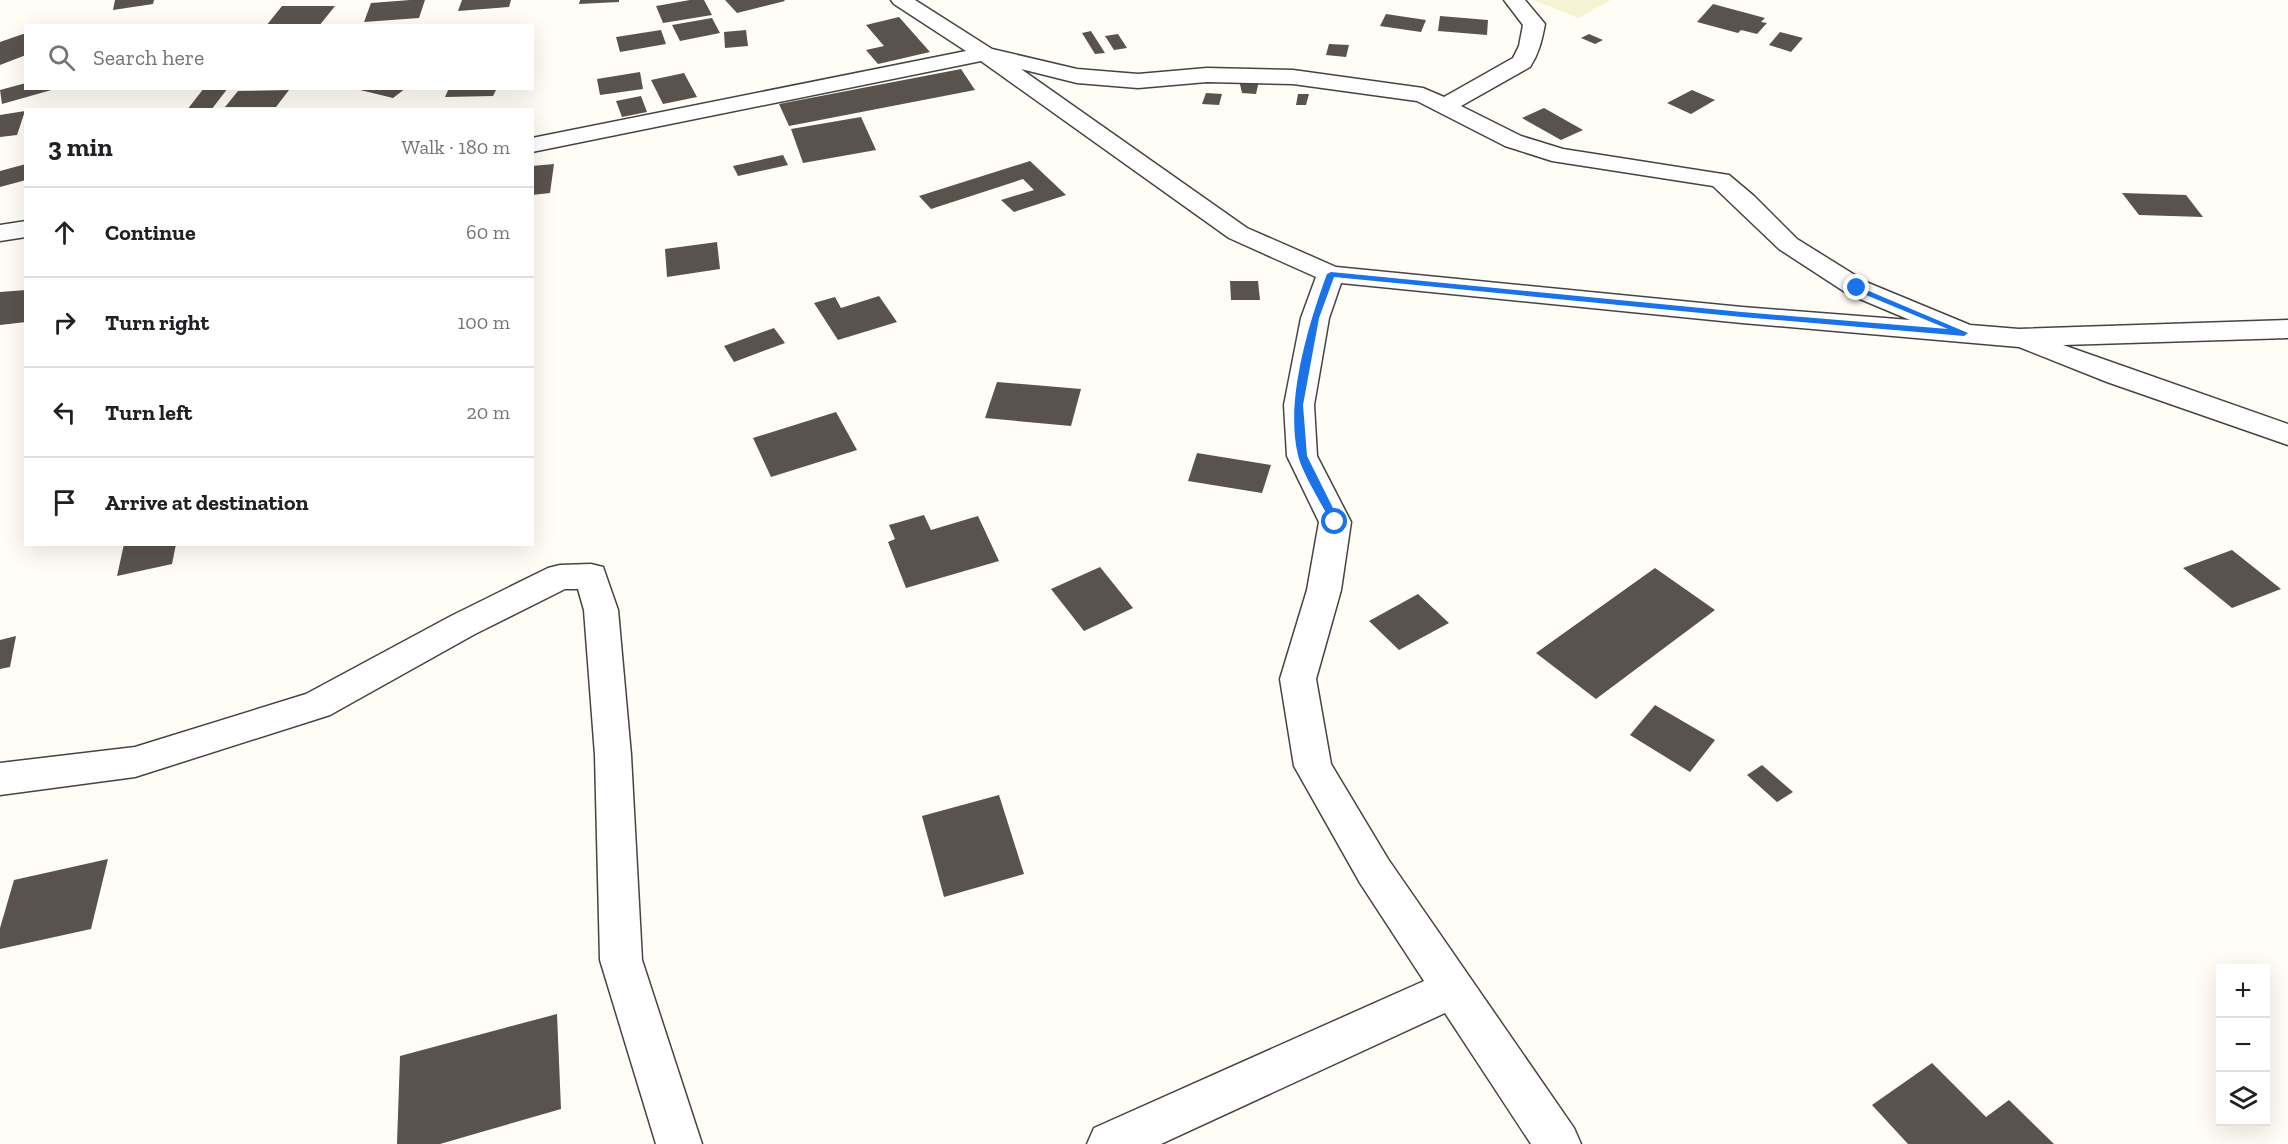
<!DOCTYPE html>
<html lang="en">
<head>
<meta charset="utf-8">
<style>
  :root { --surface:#fff; --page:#f6f6f6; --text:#202124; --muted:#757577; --line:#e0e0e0 }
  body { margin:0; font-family:"Zilla Slab",serif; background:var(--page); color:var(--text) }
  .controls { position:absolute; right:18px; bottom:18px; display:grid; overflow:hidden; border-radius:0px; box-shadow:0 6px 24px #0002 }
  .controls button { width:54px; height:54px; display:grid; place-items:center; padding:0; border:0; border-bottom:2px solid var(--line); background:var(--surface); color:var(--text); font:30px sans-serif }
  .stop { position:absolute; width:18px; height:18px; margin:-14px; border:4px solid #1a73e8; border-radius:50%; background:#fff }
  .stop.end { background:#1a73e8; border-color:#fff; box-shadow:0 2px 6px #0008 }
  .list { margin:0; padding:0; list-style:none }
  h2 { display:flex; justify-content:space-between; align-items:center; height:78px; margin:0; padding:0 24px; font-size:26px }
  h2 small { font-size:20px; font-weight:400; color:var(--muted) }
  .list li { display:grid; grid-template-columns:39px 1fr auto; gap:18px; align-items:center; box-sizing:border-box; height:90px; padding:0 24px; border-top:2px solid var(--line) }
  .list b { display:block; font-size:22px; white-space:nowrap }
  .list em { font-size:20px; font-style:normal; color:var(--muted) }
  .icon { flex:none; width:33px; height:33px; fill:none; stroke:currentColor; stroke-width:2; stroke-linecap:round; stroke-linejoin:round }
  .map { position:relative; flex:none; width:2288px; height:1144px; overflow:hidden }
  .search { position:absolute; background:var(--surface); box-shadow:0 6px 24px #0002; left:24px; top:24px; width:510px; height:66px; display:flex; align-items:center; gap:15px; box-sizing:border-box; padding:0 21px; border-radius:0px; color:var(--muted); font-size:22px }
  .panel { position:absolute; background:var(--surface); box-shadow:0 6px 24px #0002; left:24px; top:108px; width:510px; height:438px; border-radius:0px }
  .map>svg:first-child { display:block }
  .farmland { fill:#f6f3d4 }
  .building { fill:#5a524d }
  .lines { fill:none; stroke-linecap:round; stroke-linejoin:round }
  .minor-casing { stroke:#444; stroke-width:3 }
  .minor { fill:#fff; fill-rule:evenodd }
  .route { fill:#1a73e8 }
</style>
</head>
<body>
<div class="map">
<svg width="2288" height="1144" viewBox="0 0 2288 1144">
  <rect width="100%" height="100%" fill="#fffdf5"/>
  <path class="farmland" d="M1533,0H1611L1578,18Z"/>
  <g class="building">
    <path d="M115,0H154L153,4L113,10Z"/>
    <path d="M410,0H425L419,18L364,22L371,3Z"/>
    <path d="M462,0H511L509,7L458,11Z"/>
    <path d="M580,0H619V2L579,4Z"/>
    <path d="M690,0H704L712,15L663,23L656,6Z"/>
    <path d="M725,0H784L785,1L737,13Z"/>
    <path d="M1713,4L1765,18L1761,22L1767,23L1757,34L1741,30L1738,33L1697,22Z"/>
    <path d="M282,6H335L319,26H266Z"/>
    <path d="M1386,14L1426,20L1421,32L1380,26Z"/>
    <path d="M1440,16L1488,20L1487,35L1438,31Z"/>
    <path d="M899,17L930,52L878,64L866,50L884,46L866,25Z"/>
    <path d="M712,18L720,33L680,41L672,25Z"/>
    <path d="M661,30L666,44L620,52L616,37Z"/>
    <path d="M746,30L748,46L725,48L724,32Z"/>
    <path d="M1091,31L1105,53L1095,54L1082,33Z"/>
    <path d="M1780,32L1803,38L1791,52L1769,45Z"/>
    <path d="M26,33V55L0,65V42Z"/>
    <path d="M1118,34L1127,48L1114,50L1105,36Z"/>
    <path d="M1589,34L1603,40L1595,44L1581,38Z"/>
    <path d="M1329,44L1349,45L1346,57L1326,55Z"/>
    <path d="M961,69L975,90L789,126L779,104Z"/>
    <path d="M640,72L643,89L600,95L597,79Z"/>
    <path d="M684,73L697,97L663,104L651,80Z"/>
    <path d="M1239,80L1259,81L1256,94L1242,93Z"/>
    <path d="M26,83V88L55,89L2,104L0,90Z"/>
    <path d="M204,88H228L211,110H187Z"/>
    <path d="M352,88H406L393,98Z"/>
    <path d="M449,88H497L493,96L445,97Z"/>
    <path d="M289,90L276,107H225L238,91Z"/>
    <path d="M1692,90L1715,100L1691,114L1667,103Z"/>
    <path d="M1206,93L1222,94L1219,105L1202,104Z"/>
    <path d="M1298,94H1309L1306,105H1296Z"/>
    <path d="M641,96L647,112L622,117L616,101Z"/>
    <path d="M1544,108L1583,130L1561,140L1522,118Z"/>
    <path d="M25,111L17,135L0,137V115Z"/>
    <path d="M861,117L876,150L803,163L791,129Z"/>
    <path d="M783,155L788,165L738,176L733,166Z"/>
    <path d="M1030,161L1066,195L1014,212L1001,200L1034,190L1023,179L931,209L919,196Z"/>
    <path d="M26,164V180L0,187V171Z"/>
    <path d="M554,164L550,193L532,195V166Z"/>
    <path d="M2122,193L2186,195L2203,217L2139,215Z"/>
    <path d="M717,242L720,269L667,277L665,249Z"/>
    <path d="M1230,281H1258L1260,300H1231Z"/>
    <path d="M26,290V322L0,325V292Z"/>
    <path d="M879,296L897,322L838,340L814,303L835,297L841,308Z"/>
    <path d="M774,328L785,343L734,362L724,346Z"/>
    <path d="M997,382L1081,389L1071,426L985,418Z"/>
    <path d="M836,412L857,450L771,477L753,438Z"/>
    <path d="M1197,453L1271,465L1262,493L1188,481Z"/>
    <path d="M924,515L931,530L978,516L999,561L906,588L888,542L895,539L889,525Z"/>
    <path d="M124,544H176L172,564L117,576Z"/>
    <path d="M2232,550L2281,589L2232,608L2183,568Z"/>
    <path d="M1100,567L1133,608L1084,631L1051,589Z"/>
    <path d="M1655,568L1715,610L1596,699L1536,653Z"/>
    <path d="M1418,594L1449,623L1399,650L1369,621Z"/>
    <path d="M16,636L10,667L0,669V640Z"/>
    <path d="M1655,705L1715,740L1690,772L1630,735Z"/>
    <path d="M1762,765L1793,792L1777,802L1747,775Z"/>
    <path d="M999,795L1024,874L944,897L922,816Z"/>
    <path d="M108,859L91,929L0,949V928L14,880Z"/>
    <path d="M557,1014L561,1109L440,1144H397L400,1056Z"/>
    <path d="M1932,1063L1986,1117L2009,1100L2054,1144H1908L1872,1105Z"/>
  </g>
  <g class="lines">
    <defs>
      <g id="minor">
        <path d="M891,0H915L992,49L1077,69L1138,74L1207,68L1293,70L1423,88L1444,97L1513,58L1519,46L1523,25L1504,0H1525L1545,24C1542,40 1539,53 1530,67L1461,106L1521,136L1563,149L1729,175L1754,196L1797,239L1866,282L1970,325L2019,329L2288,320V338L2063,345L2288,424V445L2107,382L2019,347L1742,323L1341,283L1329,318L1314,405L1317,456L1351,522L1341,590L1316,679L1331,764L1388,859L1574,1128L1581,1144H1531L1445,1013L1161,1144H1087L1094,1128L1424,981L1360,883L1294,766L1280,679L1307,590L1319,522L1287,456L1284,405L1301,318L1316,277L1229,238L981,61L532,152V138L966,51L894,4ZM1021,69L1077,83L1138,88L1207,82L1293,84L1417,101L1505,146L1552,161L1713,186L1779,249L1848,294L1910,320L1742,307L1336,267L1247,228Z"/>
        <path d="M26,221V237L0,241V225Z"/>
        <path d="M591,564L603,567L618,610L631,755L642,960L702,1144H656L600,960L595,755L584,610L578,589H565L475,634L330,715L135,777L0,795V763L135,747L306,694L451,616L548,568L560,565Z"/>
      </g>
    </defs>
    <use href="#minor" class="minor-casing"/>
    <use href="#minor" class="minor"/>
  </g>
  <path class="route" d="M1331,272L1742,312L1948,329L1854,290V287L1857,286L1968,333L1964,336L1742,317L1334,277L1319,318L1303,405L1307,456L1340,522L1335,525L1331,522C1322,504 1302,473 1298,455C1285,402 1308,325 1327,274Z"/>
</svg>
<div class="controls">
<button>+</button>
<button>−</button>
<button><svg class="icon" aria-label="layers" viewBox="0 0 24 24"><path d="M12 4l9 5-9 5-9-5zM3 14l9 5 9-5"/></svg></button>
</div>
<div class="stop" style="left:1335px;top:522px"></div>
<div class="stop end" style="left:1857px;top:288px"></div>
<div class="search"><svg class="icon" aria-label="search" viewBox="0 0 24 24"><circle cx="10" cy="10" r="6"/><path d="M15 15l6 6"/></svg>Search here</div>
<section class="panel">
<h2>3 min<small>Walk · 180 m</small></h2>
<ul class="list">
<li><svg class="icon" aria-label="ahead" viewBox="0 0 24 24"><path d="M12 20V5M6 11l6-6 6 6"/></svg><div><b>Continue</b></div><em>60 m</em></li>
<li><svg class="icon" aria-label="right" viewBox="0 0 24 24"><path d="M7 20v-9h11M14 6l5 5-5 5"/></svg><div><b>Turn right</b></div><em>100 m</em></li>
<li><svg class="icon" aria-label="left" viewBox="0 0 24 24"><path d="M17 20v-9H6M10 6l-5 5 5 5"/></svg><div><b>Turn left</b></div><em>20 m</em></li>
<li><svg class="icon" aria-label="arrive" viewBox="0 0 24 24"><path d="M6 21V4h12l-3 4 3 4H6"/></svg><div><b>Arrive at destination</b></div></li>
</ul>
</section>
</div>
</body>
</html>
